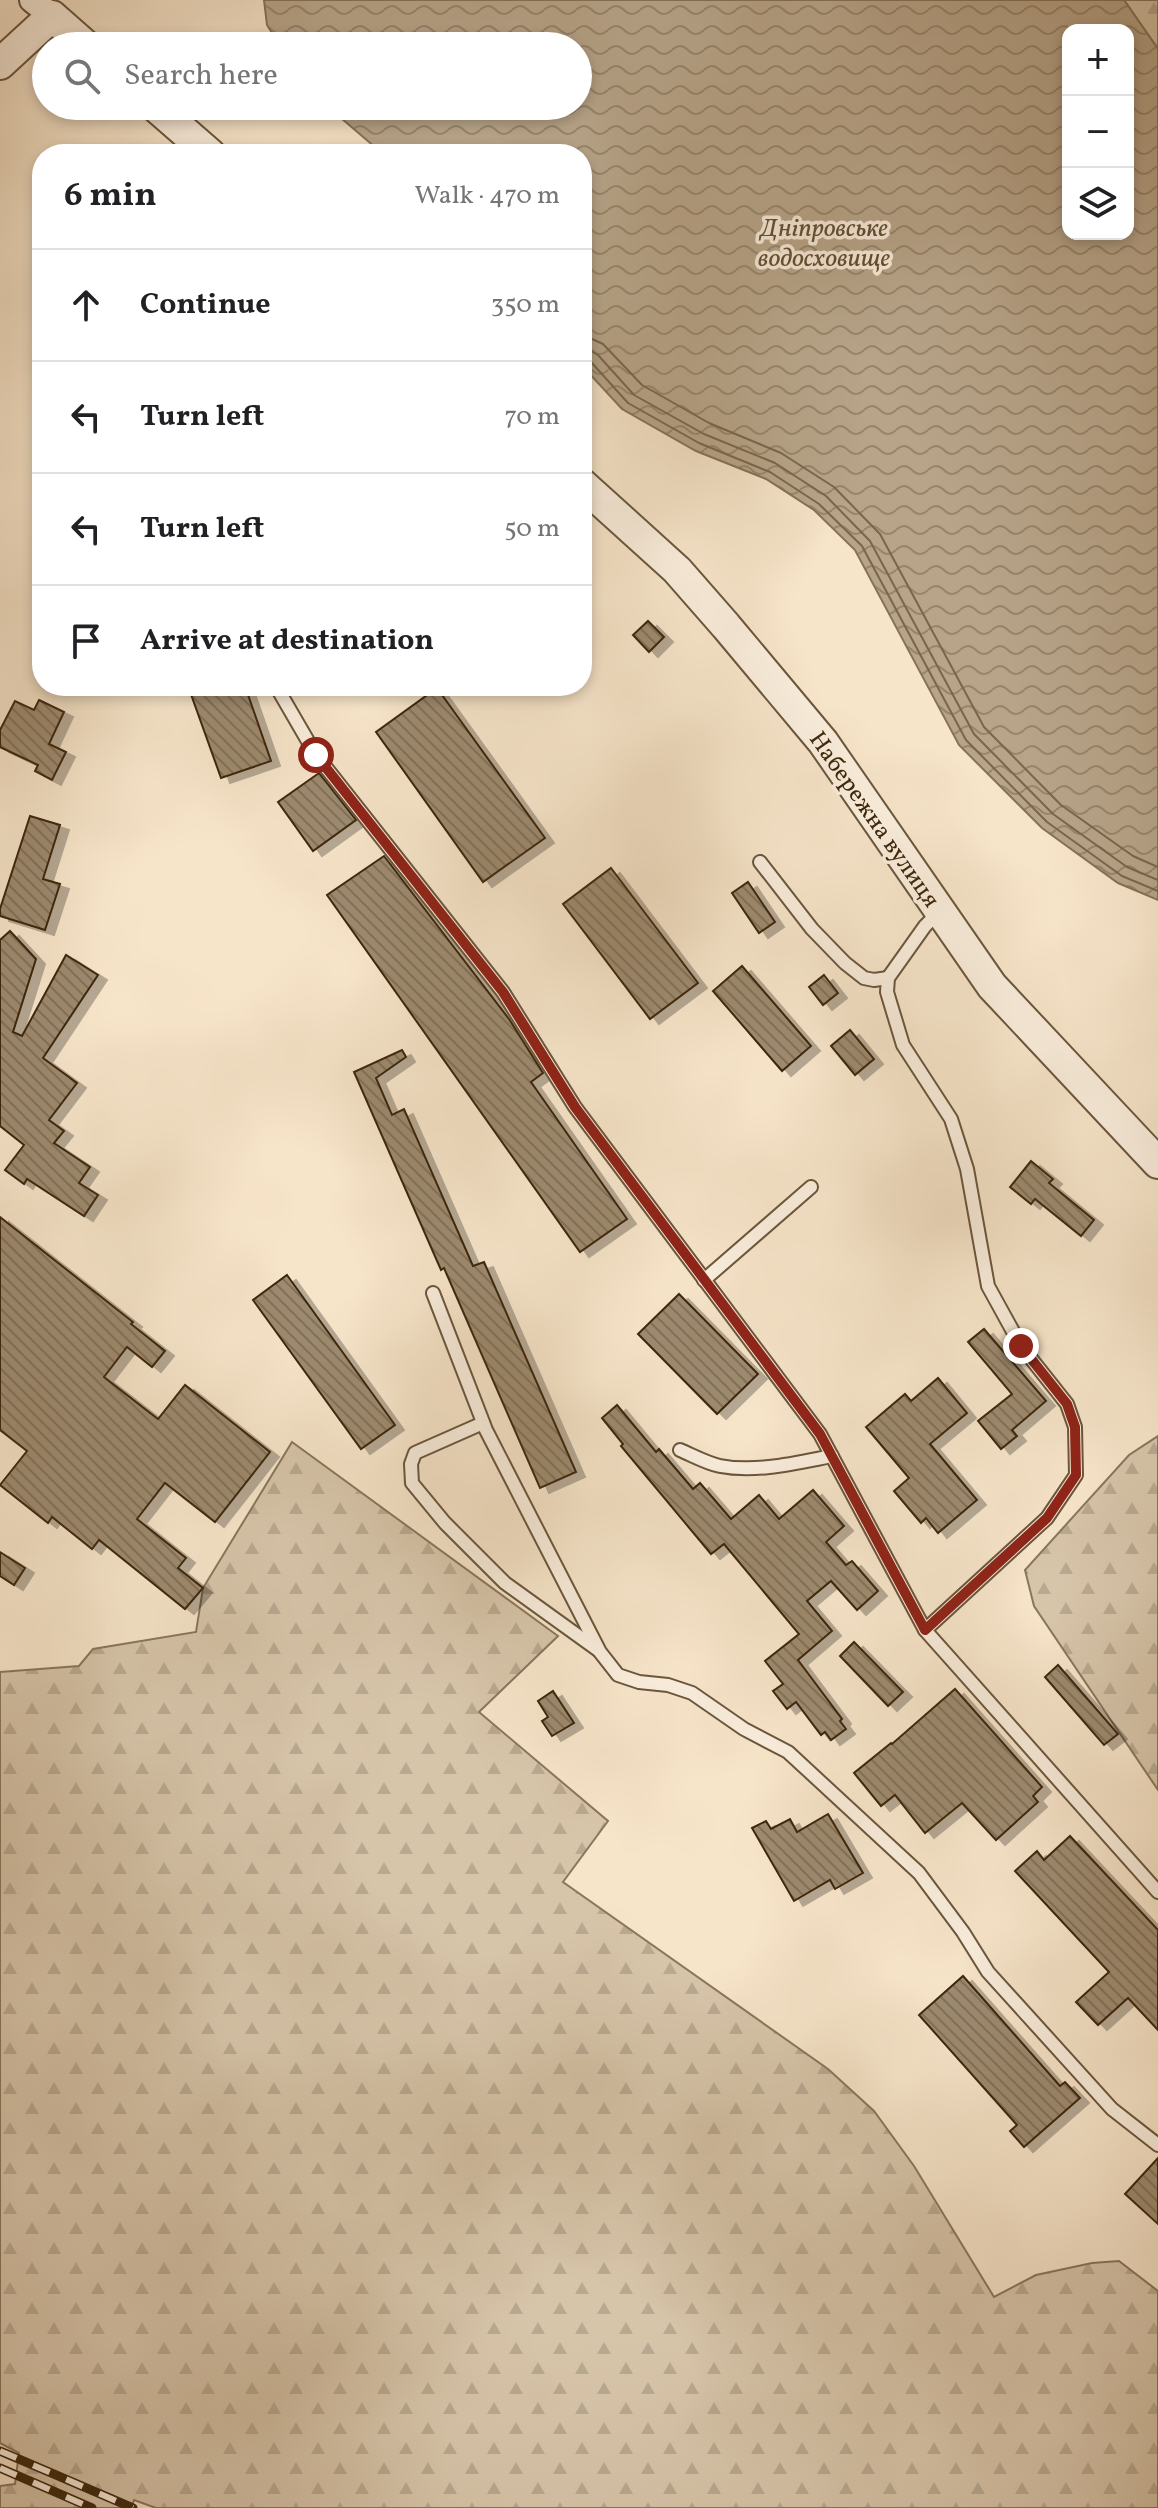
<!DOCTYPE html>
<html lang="en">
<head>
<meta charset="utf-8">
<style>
  :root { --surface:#fff; --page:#f2f2f2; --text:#202124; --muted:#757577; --line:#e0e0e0 }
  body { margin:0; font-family:Vollkorn,serif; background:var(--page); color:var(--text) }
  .controls { position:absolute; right:24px; top:24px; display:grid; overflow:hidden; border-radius:16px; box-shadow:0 4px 12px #0003 }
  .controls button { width:72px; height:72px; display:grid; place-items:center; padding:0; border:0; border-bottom:2px solid var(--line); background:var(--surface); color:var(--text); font:40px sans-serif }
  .stop { position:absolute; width:24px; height:24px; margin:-18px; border:6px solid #8f2418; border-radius:50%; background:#fff }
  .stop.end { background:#8f2418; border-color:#fff; box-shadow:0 2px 8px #0008 }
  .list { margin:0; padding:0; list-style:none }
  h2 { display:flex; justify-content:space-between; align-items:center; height:104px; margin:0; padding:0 32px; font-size:34px }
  h2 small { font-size:26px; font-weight:400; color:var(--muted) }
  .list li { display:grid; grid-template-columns:52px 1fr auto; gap:24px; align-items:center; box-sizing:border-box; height:112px; padding:0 32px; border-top:2px solid var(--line) }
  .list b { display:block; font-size:30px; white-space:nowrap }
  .list em { font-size:26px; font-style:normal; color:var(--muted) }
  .icon { flex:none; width:44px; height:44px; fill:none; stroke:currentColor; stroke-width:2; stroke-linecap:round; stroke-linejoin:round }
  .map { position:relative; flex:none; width:1158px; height:2508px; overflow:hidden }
  .search { position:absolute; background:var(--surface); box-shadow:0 4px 12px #0003; left:32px; top:32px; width:560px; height:88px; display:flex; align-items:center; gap:20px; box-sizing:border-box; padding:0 28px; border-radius:44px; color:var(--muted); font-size:30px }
  .panel { position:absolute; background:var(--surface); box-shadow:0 4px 12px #0003; left:32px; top:144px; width:560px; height:552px; border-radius:32px }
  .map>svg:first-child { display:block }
  .forest { fill:url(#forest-firs); stroke:#8a765b; stroke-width:2 }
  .water { fill:url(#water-waves); stroke:#867257; stroke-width:2; fill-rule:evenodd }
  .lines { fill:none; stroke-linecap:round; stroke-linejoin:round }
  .shore { stroke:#7a664a; stroke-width:2 }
  .building { fill:url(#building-back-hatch); stroke:#3c270c; stroke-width:2; filter:url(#shadow) }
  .service-casing { stroke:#6b563c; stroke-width:16 }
  .minor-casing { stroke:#6b563c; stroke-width:28 }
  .tertiary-casing { stroke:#6b563c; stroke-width:34 }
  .service { stroke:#faeedd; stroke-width:12 }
  .minor { stroke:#faeedd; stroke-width:24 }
  .tertiary { stroke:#faeedd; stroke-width:30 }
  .rail-casing { stroke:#3c270c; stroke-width:9 }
  .rail { stroke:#faeedd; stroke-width:6; stroke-dasharray:18; stroke-linecap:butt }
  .route { stroke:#8f2418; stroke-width:10 }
  .labels { text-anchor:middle; stroke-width:7; stroke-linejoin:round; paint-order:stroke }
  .street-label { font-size:24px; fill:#3c270c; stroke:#faeedd }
  .water-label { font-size:26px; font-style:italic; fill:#614c32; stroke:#faeedd }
</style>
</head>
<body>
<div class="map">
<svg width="1158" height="2508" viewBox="0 0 1158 2508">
  <defs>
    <pattern id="forest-firs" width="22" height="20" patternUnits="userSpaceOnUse" patternTransform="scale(2)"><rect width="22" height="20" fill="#d7c5aa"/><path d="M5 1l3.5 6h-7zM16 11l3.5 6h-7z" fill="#b9a991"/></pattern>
    <pattern id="water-waves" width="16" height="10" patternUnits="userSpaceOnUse" patternTransform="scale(2)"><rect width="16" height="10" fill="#b7a489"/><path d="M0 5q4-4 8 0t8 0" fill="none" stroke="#96866e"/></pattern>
    <pattern id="building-back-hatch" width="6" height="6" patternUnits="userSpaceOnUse" patternTransform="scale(2)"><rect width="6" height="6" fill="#9d8a6f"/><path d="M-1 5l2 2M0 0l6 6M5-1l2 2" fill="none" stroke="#81715a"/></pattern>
    <filter id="shadow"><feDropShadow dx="9" dy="5" stdDeviation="0" flood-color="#0004"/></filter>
  </defs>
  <rect width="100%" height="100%" fill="#f7e5ca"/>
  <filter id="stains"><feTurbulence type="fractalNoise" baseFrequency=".0025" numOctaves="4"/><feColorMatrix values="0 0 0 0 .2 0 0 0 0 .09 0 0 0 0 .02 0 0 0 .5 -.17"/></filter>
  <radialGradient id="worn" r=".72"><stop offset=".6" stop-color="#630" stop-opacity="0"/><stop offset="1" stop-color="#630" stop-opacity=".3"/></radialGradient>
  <g class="forest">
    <path d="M1124,0H1158V49Z"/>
    <path d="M1158,1436V1790L1034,1606L1025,1570L1129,1455Z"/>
    <path d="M292,1442L558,1636L479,1712L608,1821L563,1882L828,2069L874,2111L914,2166L994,2297L1036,2275L1092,2263L1119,2261L1158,2291V2508H156L134,2500L131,2508H0V2486L15,2484L19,2453L0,2443V1672L79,1666L93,1649L196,1632L203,1588Z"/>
  </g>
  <path class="water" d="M264,0H1124L1158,49V900L1118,883L1042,828L959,745L855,550L814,510L766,479L696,451L622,409L586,370L582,362V154H383L327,106H578V46H280L267,25ZM1068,30H1128V234H1068Z"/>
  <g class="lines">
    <g class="shore">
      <path d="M582,338L592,339L603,344L642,385L709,423L781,453L834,487L880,534L984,727L1061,805L1133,856L1158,867"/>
      <path d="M582,350L591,351L598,355L634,395L704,434L775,463L826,496L870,541L974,734L1053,814L1127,867L1158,880"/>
      <path d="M582,360L591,362L628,403L699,443L770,472L819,504L862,546L966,740L1047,822L1122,876L1158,891"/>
    </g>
  </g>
  <g class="building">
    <path d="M648,621L664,637L649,652L633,635Z"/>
    <path d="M188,686H245L271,761L221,778Z"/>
    <path d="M437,688L545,838L483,882L376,732Z"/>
    <path d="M39,700L64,712L49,744L66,752L52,780L35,771L38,765L0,747V730L15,701L34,710Z"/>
    <path d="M319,773L356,820L313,851L278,802Z"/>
    <path d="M30,816L60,825L43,879L60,884L45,930L0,916V909Z"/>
    <path d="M384,856L509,1019L543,1073L531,1082L627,1219L580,1252L327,895Z"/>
    <path d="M611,868L698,983L650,1019L563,904Z"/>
    <path d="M748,882L775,922L759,933L732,893Z"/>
    <path d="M10,931L36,959L13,1032L22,1036L66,955L98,975L43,1058L77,1083L49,1120L64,1131L54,1143L90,1167L79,1183L98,1195L84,1216L27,1179L24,1184L5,1170L24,1145L0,1126V940Z"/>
    <path d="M742,966L811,1046L782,1071L713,991Z"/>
    <path d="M824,975L838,993L823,1005L809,987Z"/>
    <path d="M850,1030L874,1059L855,1075L831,1046Z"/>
    <path d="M402,1050L406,1057L376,1078L392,1115L404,1109L473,1266L484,1262L576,1472L540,1488L444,1268L441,1270L354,1072Z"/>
    <path d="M1031,1161L1053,1179L1049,1183L1094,1220L1081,1236L1035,1199L1031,1204L1010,1187Z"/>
    <path d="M0,1217L133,1322L131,1324L165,1351L152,1367L127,1347L104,1377L158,1419L185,1385L270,1452L215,1522L165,1483L137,1519L186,1558L178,1568L203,1588L185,1609L99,1540L92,1549L52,1517L48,1523L0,1485L27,1451L0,1430Z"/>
    <path d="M287,1275L395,1425L361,1449L253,1300Z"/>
    <path d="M679,1294L758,1374L717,1414L638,1334Z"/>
    <path d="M984,1329L1046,1401L1012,1430L1017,1436L1001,1449L978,1421L1012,1394L968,1342Z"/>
    <path d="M938,1378L967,1413L930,1444L977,1500L938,1533L926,1518L921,1523L894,1491L909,1478L866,1427L905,1394L911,1401Z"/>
    <path d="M617,1405L656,1452L659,1449L693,1489L700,1483L731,1519L759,1495L779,1519L813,1490L844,1526L826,1542L846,1565L852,1561L878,1591L857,1610L831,1581L807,1601L832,1631L798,1660L842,1719L840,1721L846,1729L831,1740L825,1732L821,1735L796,1702L787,1709L773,1691L783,1684L765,1661L799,1634L724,1544L711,1554L621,1446L623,1444L602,1418Z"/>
    <path d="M0,1552L25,1568L14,1585L0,1576Z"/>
    <path d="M854,1642L903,1692L888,1706L840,1656Z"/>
    <path d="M1058,1665L1118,1734L1104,1745L1045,1677Z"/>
    <path d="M955,1689L1042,1787L1033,1796L1038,1802L996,1840L962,1803L925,1833L895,1795L881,1806L854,1773L891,1743L892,1744Z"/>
    <path d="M553,1691L574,1723L552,1736L542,1721L548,1717L538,1701Z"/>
    <path d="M828,1814L863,1873L835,1889L830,1880L794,1901L752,1828L766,1821L771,1829L790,1819L797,1832Z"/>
    <path d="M1070,1836L1158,1930V2030L1128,1998L1098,2025L1076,2002L1109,1972L1015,1871L1037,1851L1044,1860Z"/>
    <path d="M963,1976L1060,2086L1065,2082L1080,2098L1024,2147L1010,2131L1017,2125L919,2015Z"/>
    <path d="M1158,2158V2224L1125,2194Z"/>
  </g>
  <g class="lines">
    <defs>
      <g id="service">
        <path d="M276,686L316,755L503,992L575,1107L820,1434L925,1630L1158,1892"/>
        <path d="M760,862L812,929L845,963L864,978L874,980L888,978"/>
        <path d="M704,1280L811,1187"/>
        <path d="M433,1293L486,1430L600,1652L618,1675L639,1682L668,1685L692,1693L744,1729L788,1752L919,1873L963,1932L988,1972L1112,2109L1158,2145"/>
        <path d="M483,1423L415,1453L411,1464L412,1483L445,1523L505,1583L598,1650"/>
        <path d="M680,1450C692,1455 706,1463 720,1466C756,1473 796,1463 832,1456"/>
        <path d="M925,1630L1047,1518L1076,1475L1075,1427L1067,1404L1021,1346L988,1286L967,1169L951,1119L903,1045L887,992L888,978L925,926L940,911"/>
      </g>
      <path id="minor" d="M32,0L52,16"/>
      <g id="tertiary">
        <path d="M0,64L52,16L86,46"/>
        <path d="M155,106L210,154"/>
        <path d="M582,484L677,570L726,626L823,742L992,986L1158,1163"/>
      </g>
    </defs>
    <use href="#service" class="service-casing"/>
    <use href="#minor" class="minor-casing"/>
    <use href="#tertiary" class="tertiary-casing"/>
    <use href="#service" class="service"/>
    <use href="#minor" class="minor"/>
    <use href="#tertiary" class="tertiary"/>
    <defs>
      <g id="rail">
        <path d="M0,2451L133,2508"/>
        <path d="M0,2468L92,2508"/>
      </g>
    </defs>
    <use href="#rail" class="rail-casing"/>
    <use href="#rail" class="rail"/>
  </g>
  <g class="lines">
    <path class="route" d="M316,755L503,992L575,1107L820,1434L925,1630L1047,1518L1076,1475L1075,1427L1067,1404L1021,1346"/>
  </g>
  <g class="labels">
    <g class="street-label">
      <text transform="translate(875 819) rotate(55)" y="8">Набережна вулиця</text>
    </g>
    <g class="water-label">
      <text x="824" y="236">Дніпровське<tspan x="824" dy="30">водосховище</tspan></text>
    </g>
  </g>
  <rect width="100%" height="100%" filter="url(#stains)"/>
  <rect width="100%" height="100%" fill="url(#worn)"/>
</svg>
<div class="controls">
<button>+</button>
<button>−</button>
<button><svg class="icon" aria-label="layers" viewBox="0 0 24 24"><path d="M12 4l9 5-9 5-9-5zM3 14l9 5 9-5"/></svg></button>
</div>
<div class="stop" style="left:316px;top:755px"></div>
<div class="stop end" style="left:1021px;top:1346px"></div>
<div class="search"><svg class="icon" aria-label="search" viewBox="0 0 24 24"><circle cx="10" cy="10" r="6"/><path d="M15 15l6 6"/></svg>Search here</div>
<section class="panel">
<h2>6 min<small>Walk · 470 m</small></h2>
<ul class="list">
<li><svg class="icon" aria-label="ahead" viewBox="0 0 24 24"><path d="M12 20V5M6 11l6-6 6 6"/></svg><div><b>Continue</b></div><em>350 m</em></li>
<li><svg class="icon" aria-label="left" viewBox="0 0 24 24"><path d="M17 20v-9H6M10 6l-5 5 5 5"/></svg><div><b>Turn left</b></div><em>70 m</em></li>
<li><svg class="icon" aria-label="left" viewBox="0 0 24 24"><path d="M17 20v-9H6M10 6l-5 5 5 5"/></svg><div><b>Turn left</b></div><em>50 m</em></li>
<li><svg class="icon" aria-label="arrive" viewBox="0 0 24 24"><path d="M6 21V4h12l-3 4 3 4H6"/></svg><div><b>Arrive at destination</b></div></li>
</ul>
</section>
</div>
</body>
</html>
